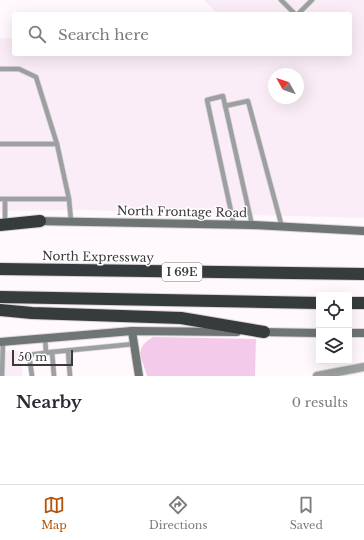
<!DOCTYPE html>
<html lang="en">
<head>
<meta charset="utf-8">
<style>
  :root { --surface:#fff; --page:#f2f2f3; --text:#2b2b33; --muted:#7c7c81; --line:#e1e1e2; --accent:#b45309 }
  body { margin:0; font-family:"Libre Baskerville",serif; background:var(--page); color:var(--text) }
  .controls { position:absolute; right:12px; bottom:12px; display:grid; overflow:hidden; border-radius:4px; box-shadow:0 4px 16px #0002 }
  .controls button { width:36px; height:36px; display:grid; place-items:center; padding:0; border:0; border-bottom:1px solid var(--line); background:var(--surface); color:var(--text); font:20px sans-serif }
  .compass { position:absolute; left:268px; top:68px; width:36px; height:36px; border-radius:50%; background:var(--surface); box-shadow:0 4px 16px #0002; rotate:310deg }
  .scale { position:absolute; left:12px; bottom:10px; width:61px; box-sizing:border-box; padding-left:4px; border:2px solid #3c393b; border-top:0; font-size:11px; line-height:14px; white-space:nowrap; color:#3c393b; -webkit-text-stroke:3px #fff; paint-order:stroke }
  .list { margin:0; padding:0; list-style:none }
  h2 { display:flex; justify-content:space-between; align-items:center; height:52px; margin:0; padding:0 16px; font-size:17px }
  h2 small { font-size:13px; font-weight:400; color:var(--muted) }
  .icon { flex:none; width:22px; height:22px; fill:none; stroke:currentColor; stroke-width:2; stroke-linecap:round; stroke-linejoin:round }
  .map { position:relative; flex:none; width:364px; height:376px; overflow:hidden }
  .search { position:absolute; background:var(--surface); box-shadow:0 4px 16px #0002; left:12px; right:12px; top:12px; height:44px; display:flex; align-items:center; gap:10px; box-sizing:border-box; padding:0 14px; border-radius:4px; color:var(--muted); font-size:15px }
  .sheet { height:108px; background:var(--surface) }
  nav { display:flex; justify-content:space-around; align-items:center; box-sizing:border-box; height:56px; border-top:1px solid var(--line); background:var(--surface); font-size:11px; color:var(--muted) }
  nav a { display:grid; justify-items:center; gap:2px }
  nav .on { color:var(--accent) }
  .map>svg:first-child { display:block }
  .built { fill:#faedf7; fill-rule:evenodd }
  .green { fill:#f4caea }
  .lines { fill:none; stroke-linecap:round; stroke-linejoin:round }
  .lane-casing { stroke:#dcd6da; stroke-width:6 }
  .street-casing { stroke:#dcd6da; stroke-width:10 }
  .secondary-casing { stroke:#dcd6da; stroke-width:10 }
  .highway-casing { stroke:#dcd6da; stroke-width:14 }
  .lane { stroke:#9ca0a0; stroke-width:4.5 }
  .street { stroke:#9ca0a0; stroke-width:8 }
  .secondary { stroke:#6f7475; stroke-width:8 }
  .highway { stroke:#363c3d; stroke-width:12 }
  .labels { text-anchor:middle; stroke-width:3; stroke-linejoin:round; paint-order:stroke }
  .shield { fill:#fff; stroke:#767476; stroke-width:1 }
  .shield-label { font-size:11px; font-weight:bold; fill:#3c393b }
  .street-label { font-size:12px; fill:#3c393b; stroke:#fff }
</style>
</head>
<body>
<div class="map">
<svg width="364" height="376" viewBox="0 0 364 376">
  <rect width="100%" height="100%" fill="#fff9fd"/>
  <g class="built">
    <path d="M204,0H364V218L81,210L0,211V38H14V54H350V14H218ZM274,74H298V98H274Z"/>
    <rect x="0" y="351" width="22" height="25"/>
  </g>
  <path class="green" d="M153,337L256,339L255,376H147C142,357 133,349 153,337Z"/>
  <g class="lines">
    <defs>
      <g id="lane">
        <path d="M281,0L295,14"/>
        <path d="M298,14L312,0"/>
        <path d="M0,69H19L36,77L57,144"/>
        <path d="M225,106L248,101L282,227"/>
        <path d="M0,144H57L69,199H0"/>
        <path d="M5,199V220"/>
        <path d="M69,199L71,221"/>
        <path d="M234,225L207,100L223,96L252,225"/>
        <path d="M45,338L46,352"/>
        <path d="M68,351L70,376"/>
        <path d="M52,352L134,344"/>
        <path d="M2,376L3,341"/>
        <path d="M32,376L29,355L52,352L54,376"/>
      </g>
      <path id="street" d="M317,376L364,367"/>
      <g id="secondary">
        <path d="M35,221L252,225L364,231"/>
        <path d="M132,331L139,376"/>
        <path d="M260,332L319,333"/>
        <path d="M349,333H364"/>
        <path d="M0,342L132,331L237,332"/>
      </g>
      <g id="highway">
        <path d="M0,225L40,221"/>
        <path d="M0,269L364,274"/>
        <path d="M0,297L319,303"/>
        <path d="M349,303H364"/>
        <path d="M0,310L32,313L181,318L264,332"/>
      </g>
    </defs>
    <use href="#lane" class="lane-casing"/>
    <use href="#street" class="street-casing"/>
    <use href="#secondary" class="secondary-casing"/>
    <use href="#highway" class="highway-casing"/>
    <use href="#lane" class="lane"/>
    <use href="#street" class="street"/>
    <use href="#secondary" class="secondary"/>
    <use href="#highway" class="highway"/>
  </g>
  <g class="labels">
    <rect class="shield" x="162" y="263" width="40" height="18" rx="3"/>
    <g class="shield-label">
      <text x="182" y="276">I 69E</text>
    </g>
    <g class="street-label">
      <text transform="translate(182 212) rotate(1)" y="4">North Frontage Road</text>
      <text transform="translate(98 257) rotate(1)" y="4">North Expressway</text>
    </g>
  </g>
</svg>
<div class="controls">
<button><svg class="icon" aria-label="locate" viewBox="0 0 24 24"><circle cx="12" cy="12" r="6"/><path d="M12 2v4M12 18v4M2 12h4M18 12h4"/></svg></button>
<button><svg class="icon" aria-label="layers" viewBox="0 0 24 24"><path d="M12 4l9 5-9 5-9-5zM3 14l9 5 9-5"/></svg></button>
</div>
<svg class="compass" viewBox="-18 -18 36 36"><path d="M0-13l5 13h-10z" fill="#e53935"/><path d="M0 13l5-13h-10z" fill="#7c7c81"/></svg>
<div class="scale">50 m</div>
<div class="search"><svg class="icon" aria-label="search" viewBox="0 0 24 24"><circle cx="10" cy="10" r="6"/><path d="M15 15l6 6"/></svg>Search here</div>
</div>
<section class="sheet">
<h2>Nearby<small>0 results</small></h2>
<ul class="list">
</ul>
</section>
<nav>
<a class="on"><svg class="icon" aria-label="map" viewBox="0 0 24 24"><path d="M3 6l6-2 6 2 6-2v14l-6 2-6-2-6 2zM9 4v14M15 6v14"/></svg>Map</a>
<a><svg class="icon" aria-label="directions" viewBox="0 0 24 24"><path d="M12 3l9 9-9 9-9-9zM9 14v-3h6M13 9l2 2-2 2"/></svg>Directions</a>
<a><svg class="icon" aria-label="saved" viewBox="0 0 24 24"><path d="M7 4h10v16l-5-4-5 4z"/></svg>Saved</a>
</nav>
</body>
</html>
